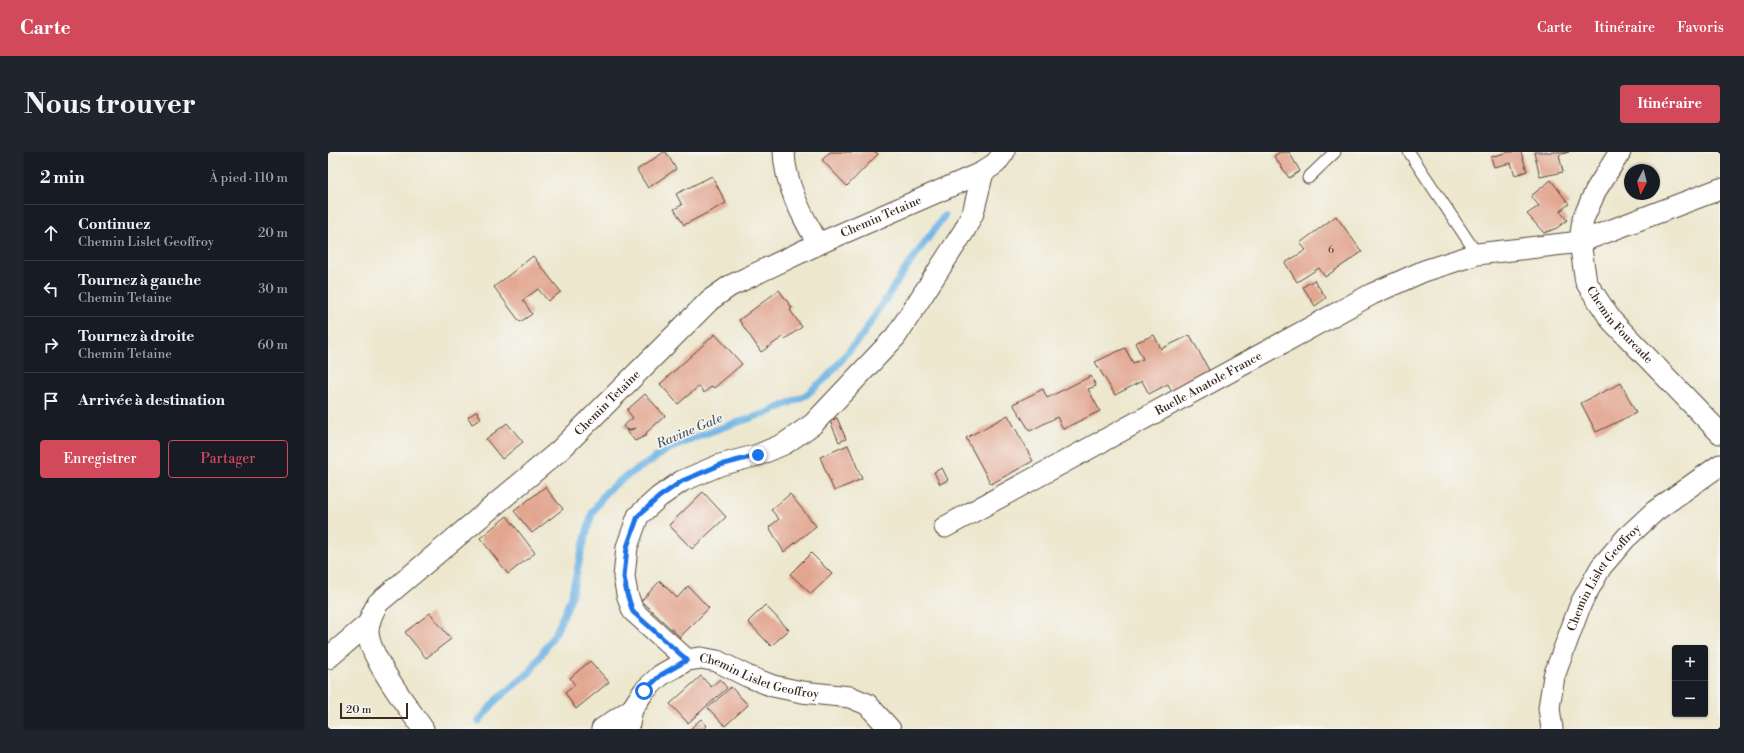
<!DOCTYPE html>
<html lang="fr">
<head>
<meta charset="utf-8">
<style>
  :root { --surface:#171b24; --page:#20242c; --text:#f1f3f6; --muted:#9ea1a6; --line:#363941; --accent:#d1495b }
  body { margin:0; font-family:"Libre Bodoni",serif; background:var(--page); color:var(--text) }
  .controls { position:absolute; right:12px; bottom:12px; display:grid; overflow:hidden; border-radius:4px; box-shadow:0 1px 3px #0004 }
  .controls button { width:36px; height:36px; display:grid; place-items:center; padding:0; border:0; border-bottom:1px solid var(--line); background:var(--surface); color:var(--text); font:20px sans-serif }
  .compass { position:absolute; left:1296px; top:12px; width:36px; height:36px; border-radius:50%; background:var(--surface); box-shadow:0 1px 3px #0004; rotate:187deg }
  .scale { position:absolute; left:12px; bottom:10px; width:68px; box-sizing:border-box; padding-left:4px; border:2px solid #3b2a1e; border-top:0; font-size:11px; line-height:14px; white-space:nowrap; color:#3b2a1e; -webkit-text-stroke:3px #f6f6f2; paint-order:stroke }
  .stop { position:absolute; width:12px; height:12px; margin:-9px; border:3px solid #1a73e8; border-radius:50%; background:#fff }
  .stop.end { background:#1a73e8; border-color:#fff; box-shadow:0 1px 4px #0008 }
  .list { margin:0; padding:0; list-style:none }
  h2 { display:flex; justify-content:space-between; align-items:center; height:52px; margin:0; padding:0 16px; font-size:17px }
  h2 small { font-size:13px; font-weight:400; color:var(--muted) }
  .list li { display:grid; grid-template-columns:26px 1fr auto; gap:12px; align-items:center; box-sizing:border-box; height:56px; padding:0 16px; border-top:1px solid var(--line) }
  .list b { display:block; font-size:15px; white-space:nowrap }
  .list p { margin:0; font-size:13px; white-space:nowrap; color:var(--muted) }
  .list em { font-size:13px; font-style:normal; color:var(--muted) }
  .actions { display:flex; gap:8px; padding:12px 16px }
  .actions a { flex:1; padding:9px 0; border:1px solid var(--accent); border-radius:4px; text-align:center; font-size:14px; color:var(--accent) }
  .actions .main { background:var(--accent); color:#fff }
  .icon { flex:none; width:22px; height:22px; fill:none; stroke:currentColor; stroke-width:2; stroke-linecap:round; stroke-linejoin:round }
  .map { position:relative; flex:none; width:1392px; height:577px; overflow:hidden; border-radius:4px }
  header { display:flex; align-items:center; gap:24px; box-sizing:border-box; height:56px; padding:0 20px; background:var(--accent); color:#fff }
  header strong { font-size:19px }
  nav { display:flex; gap:22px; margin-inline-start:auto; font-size:14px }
  .intro { display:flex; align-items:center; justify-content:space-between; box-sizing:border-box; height:96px; padding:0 24px }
  h1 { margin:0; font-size:28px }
  .button { padding:10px 18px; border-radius:4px; background:var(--accent); color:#fff; font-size:14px; font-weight:700 }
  main { display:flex; gap:24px; padding:0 24px }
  aside { flex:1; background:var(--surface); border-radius:4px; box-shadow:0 1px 3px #0004 }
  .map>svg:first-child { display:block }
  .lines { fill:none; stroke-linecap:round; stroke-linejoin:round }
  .stream { stroke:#6db3e4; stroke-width:7 }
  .building { fill:#e2a58f }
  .service-casing { stroke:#564638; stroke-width:13 }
  .minor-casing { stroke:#564638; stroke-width:23 }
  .service { stroke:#fff; stroke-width:11 }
  .minor { stroke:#fff; stroke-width:21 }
  .route { stroke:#1a73e8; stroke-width:5 }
  .labels { text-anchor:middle; stroke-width:3; stroke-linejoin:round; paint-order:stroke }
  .number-label { font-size:10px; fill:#65493a }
  .street-label { font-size:12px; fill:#3b2a1e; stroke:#f6f6f2 }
  .water-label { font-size:13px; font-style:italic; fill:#4c5a63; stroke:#f6f6f2 }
</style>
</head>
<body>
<header>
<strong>Carte</strong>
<nav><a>Carte</a><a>Itinéraire</a><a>Favoris</a></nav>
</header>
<div class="intro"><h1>Nous trouver</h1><a class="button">Itinéraire</a></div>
<main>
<aside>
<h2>2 min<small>À pied · 110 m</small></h2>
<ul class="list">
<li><svg class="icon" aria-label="ahead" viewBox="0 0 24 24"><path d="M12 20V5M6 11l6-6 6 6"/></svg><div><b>Continuez</b><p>Chemin Lislet Geoffroy</p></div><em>20 m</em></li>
<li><svg class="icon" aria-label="left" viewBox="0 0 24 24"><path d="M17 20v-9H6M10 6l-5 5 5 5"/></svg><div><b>Tournez à gauche</b><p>Chemin Tetaine</p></div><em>30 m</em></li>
<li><svg class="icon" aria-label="right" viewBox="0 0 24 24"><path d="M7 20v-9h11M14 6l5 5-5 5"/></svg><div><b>Tournez à droite</b><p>Chemin Tetaine</p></div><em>60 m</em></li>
<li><svg class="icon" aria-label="arrive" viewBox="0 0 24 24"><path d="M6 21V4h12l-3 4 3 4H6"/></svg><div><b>Arrivée à destination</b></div></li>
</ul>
<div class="actions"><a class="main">Enregistrer</a><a>Partager</a></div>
</aside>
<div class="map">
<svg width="1392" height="577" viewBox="0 0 1392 577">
  <rect width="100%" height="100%" fill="#f6f6f2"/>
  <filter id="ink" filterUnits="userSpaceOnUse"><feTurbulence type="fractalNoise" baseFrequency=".025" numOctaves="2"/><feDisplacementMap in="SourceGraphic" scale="8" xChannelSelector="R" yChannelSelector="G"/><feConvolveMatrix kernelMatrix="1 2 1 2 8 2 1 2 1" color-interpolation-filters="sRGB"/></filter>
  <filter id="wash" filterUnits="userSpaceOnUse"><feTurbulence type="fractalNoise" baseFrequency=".012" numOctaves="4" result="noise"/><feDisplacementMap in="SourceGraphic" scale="16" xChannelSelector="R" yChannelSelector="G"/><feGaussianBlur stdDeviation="0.9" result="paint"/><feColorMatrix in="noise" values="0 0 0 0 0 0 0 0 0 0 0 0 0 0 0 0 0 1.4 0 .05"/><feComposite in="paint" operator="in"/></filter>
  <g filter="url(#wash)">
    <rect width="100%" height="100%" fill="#ede7ce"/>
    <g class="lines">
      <g class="stream">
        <path d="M646,1V0"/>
        <path d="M151,569L168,548L202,520L228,480L243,446L253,401L264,361L277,341L294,327L341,297L390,277L444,259L478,243L499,225L535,182L576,119L616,64"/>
      </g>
    </g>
    <g id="blocks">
      <g class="building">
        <path d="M336,0H338L348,17L320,36L309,18Z"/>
        <path d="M502,0H548L550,2L519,34L494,8Z"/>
        <path d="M952,0H961L972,19L961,26L946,4Z"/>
        <path d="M1180,0H1193L1199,19L1187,23L1183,11L1166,15L1163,5Z"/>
        <path d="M1206,0H1241L1231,3L1235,20L1212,25Z"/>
        <path d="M384,24L398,51L356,73L346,57L354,53L348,42Z"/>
        <path d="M1223,28L1241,52L1232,59L1239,68L1229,76L1216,81L1199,62L1211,54L1203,44Z"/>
        <path d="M1008,64L1034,100L997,125L991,116L969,130L957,111L978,98L972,91Z"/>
        <path d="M205,104L233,140L220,149L210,137L195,148L204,162L192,170L166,135Z"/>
        <path d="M986,128L998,146L987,154L975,135Z"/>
        <path d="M451,138L464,156L462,158L474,175L457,187L455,185L433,200L411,168Z"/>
        <path d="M387,182L414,212L386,236L384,234L376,241L371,234L350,252L332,232Z"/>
        <path d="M826,183L833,197L862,183L882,220L844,240L840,232L821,242L814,229L787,243L767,210L797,196L805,211L815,207L807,191Z"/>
        <path d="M763,224L768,234L760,237L772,259L735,277L729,265L702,279L685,252L715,237L719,246Z"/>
        <path d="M1293,231L1308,261L1268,280L1253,251Z"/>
        <path d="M317,242L337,264L318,281L319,283L307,289L299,279L308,276L298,278L295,274L305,266L299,258Z"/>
        <path d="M149,259L153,267L144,272L140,265Z"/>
        <path d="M680,263L705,309L663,332L638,286Z"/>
        <path d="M509,266L518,287L511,290L502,269Z"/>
        <path d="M179,271L195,290L174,307L158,287Z"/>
        <path d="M520,293L534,327L506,339L492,305Z"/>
        <path d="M614,316L620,328L612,332L606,320Z"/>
        <path d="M217,335L235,357L204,381L186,359Z"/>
        <path d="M375,340L398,365L364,397L341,373Z"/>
        <path d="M462,342L488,374L456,400L441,375L451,367L443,358Z"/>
        <path d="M179,364L207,401L180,422L152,386Z"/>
        <path d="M483,401L504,422L483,442L462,422Z"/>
        <path d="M332,429L349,446L360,434L381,456L352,485L313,449Z"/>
        <path d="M437,453L461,478L443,494L420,470Z"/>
        <path d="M102,461L123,487L98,506L77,480Z"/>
        <path d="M262,509L281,530L248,557L237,541L247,533L242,526Z"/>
        <path d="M373,524L383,535L392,527L399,536L360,571L342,552Z"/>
        <path d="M403,535L420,553L397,574L380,556Z"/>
        <path d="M373,567L379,574L375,577H362Z"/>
      </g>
    </g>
  </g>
  <g filter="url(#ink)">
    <use href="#blocks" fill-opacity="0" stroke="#564638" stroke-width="1"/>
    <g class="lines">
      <defs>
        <g id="service">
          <path d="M1081,0L1149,102"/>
          <path d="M980,26L1007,0"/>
        </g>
        <g id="minor">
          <path d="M456,0C457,33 474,63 490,92"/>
          <path id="s1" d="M1292,0L1268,38L1255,67L1252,90L1258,130L1283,168L1392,281"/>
          <path id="s2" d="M617,375L1044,142L1096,119L1149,102L1252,90L1392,37"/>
          <path d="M0,506L41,471"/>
          <path d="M359,508L305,459L299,442L296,425L299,395L310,364L331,345L354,329L392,313L430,303L456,292L485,272L568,184L636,79L645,61L655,20"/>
          <path id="s3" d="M95,577C80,555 41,505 40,480C40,469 45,460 50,451L232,298L382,148L402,134L490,92L655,20L668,11L676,0"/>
          <path d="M274,577L304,557"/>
          <path id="s4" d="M300,577L304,557L316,539L333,523L359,508L373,506L389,509L419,524L445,534L474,540L522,545L539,552L562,577"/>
          <path id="s5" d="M1224,577L1221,556L1226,524L1253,451L1273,415L1298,386L1327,359L1392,313"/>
        </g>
      </defs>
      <use href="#service" class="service-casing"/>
      <use href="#minor" class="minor-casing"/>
      <use href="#service" class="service"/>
      <use href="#minor" class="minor"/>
    </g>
  </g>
  <g class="lines" filter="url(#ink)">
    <path class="route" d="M316,539L333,523L359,508L305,460L299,442L296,425L299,395L310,364L331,345L354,329L392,313L430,303"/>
  </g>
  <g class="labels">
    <g class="number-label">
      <text x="1003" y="101">6</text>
    </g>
    <g class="street-label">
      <text dy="4" stroke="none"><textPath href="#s3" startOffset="784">Chemin Tetaine</textPath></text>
      <text dy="4" stroke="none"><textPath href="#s1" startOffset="195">Chemin Fourcade</textPath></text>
      <text dy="4" stroke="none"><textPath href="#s2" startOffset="300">Ruelle Anatole France</textPath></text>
      <text dy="4" stroke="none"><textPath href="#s3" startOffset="448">Chemin Tetaine</textPath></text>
      <text dy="4" stroke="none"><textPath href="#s5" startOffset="165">Chemin Lislet Geoffroy</textPath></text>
      <text dy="4" stroke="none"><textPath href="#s4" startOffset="171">Chemin Lislet Geoffroy</textPath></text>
    </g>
    <g class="water-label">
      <text transform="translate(361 278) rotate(-23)" y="5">Ravine Gale</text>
    </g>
  </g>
</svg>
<div class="controls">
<button>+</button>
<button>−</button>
</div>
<svg class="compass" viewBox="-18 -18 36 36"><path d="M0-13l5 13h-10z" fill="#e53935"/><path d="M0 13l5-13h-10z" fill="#9ea1a6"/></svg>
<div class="scale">20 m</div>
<div class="stop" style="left:316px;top:539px"></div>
<div class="stop end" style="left:430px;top:303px"></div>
</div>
</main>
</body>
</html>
